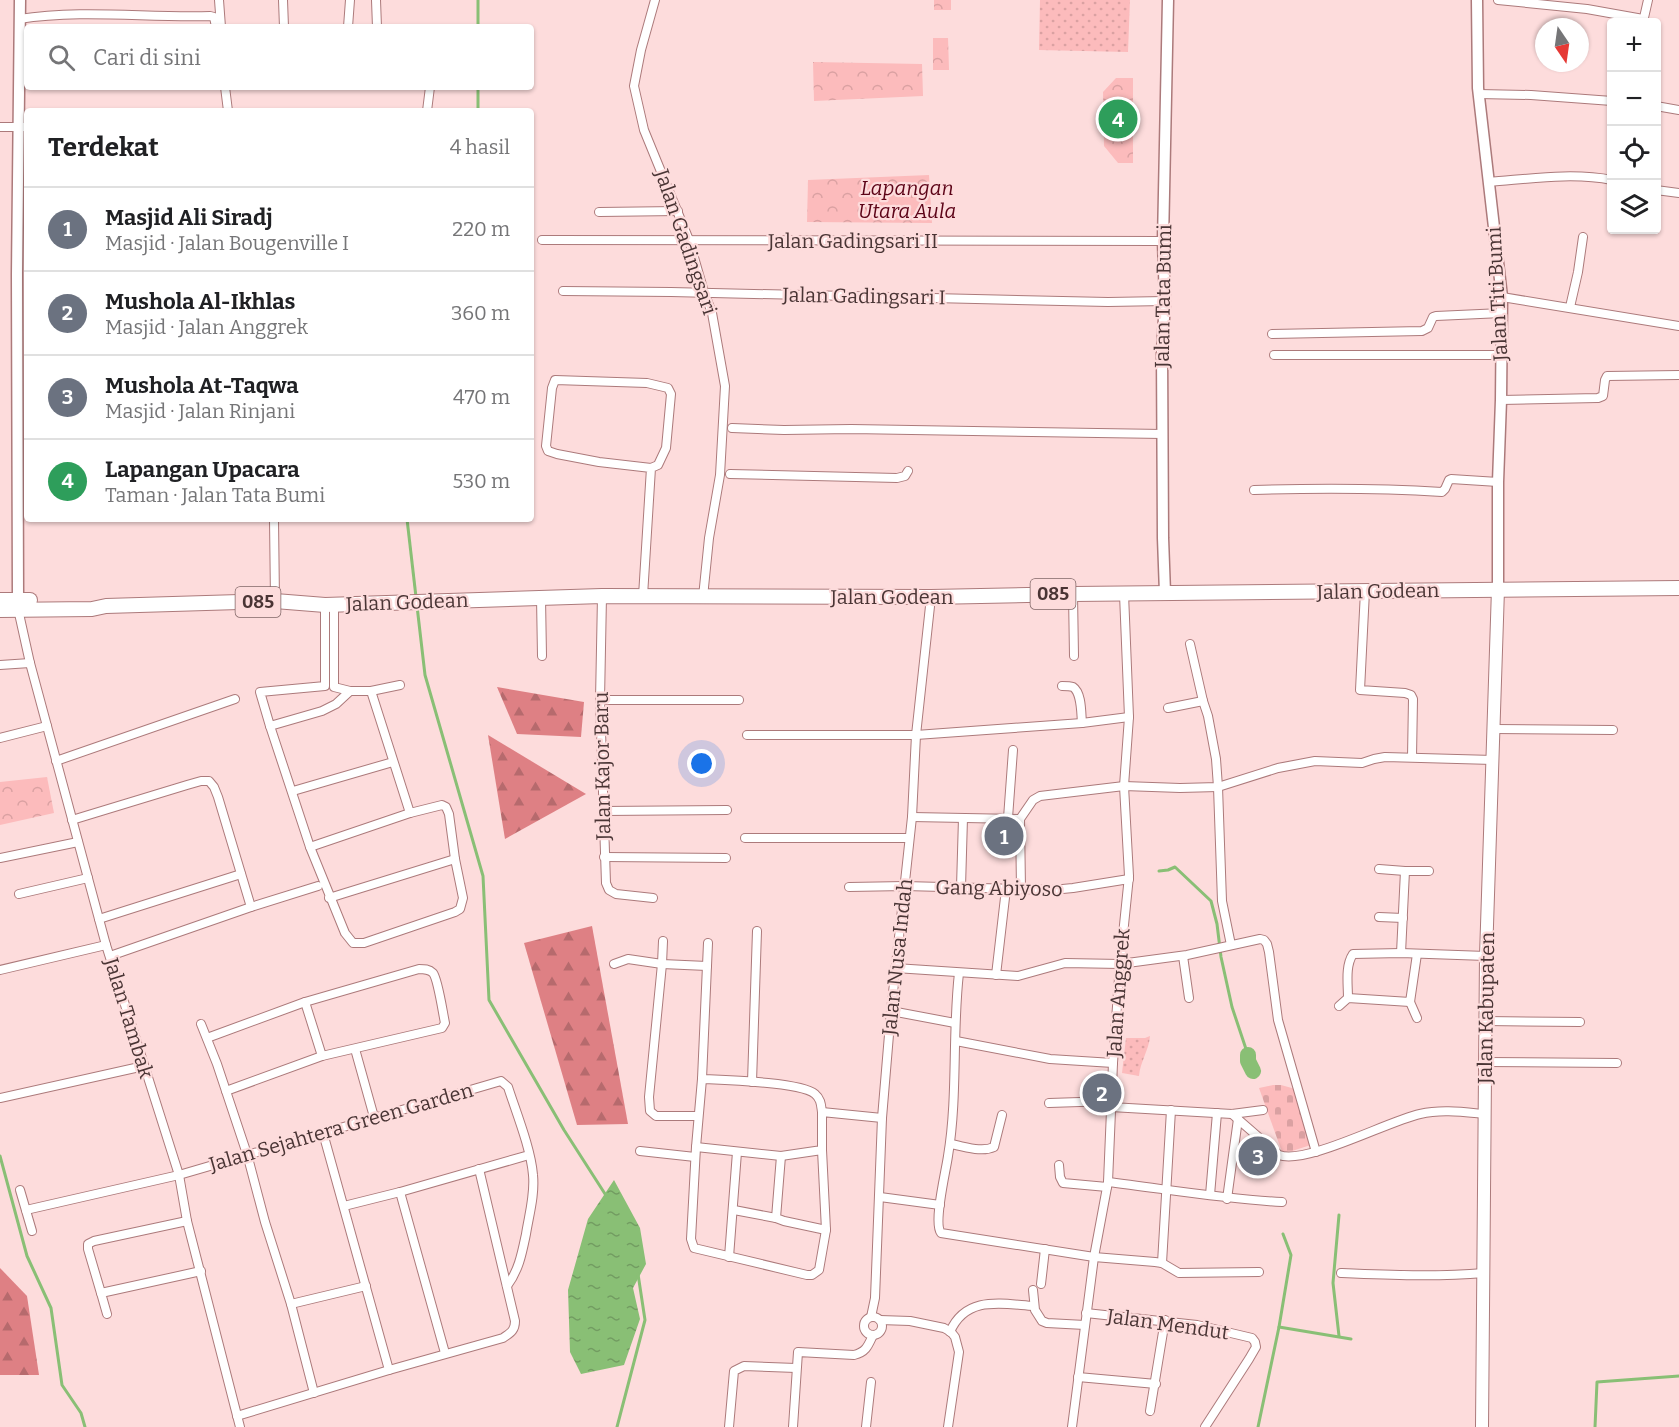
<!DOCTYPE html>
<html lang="id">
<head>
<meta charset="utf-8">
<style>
  :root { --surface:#fff; --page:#f6f6f6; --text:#202124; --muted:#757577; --line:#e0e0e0; --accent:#7c3aed }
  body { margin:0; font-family:Bitter,serif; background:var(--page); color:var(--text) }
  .controls { position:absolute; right:18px; top:18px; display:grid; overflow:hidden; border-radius:6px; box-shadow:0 2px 4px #0004 }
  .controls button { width:54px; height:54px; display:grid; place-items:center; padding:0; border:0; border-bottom:2px solid var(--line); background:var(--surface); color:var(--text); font:30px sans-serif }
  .compass { position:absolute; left:1535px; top:18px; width:54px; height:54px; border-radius:50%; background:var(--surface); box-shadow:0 2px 4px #0004; rotate:167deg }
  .you { position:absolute; left:702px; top:764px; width:21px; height:21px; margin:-15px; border:4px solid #fff; border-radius:50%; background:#1a73e8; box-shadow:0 0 0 9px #1a73e833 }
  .badge { display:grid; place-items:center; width:39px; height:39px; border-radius:50%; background:var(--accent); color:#fff; font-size:20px; font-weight:700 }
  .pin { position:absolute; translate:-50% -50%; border:3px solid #fff; box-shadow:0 2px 6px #0006 }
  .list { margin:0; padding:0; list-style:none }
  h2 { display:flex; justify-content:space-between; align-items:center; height:78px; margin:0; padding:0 24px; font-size:26px }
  h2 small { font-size:20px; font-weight:400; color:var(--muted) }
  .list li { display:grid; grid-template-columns:39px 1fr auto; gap:18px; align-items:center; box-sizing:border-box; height:84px; padding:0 24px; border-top:2px solid var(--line) }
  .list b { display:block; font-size:22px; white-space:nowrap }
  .list p { margin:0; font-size:20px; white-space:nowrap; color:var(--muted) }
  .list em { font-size:20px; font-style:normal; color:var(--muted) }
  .icon { flex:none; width:33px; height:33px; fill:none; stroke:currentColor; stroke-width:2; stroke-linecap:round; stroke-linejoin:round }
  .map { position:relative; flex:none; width:1679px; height:1427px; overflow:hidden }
  .search { position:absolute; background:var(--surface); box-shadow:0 2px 4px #0004; left:24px; top:24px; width:510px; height:66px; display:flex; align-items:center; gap:15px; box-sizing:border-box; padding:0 21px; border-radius:6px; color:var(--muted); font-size:22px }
  .panel { position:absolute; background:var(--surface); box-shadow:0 2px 4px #0004; left:24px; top:108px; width:510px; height:414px; border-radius:6px }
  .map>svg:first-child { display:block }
  .grass { fill:url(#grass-dots) }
  .forest { fill:url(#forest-firs) }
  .cemetery { fill:url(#cemetery-stones) }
  .park { fill:url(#park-crowns) }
  .water { fill:url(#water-ripples) }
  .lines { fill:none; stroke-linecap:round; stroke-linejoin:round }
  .stream { stroke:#89bf75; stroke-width:3 }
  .river { stroke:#89bf75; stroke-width:16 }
  .minor-casing { stroke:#ac7a7b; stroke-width:10 }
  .tertiary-casing { stroke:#ac7a7b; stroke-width:13 }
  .secondary-casing { stroke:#ac7a7b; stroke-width:14 }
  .primary-casing { stroke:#ac7a7b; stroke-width:16 }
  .minor { stroke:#fff; stroke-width:8 }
  .tertiary { stroke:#fff; stroke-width:10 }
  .secondary { stroke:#fff; stroke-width:12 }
  .primary { stroke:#fff; stroke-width:14 }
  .labels { text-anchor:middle; stroke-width:4.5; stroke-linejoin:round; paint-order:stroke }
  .shield { fill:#fddcdc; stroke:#806767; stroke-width:1.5 }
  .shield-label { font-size:18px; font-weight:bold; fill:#4a3535 }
  .park-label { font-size:20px; font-style:italic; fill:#5c0317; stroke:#fddcdc }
  .street-label { font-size:20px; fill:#4a3535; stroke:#fddcdc }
</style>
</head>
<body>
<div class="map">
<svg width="1679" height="1427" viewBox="0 0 1679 1427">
  <defs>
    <pattern id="grass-dots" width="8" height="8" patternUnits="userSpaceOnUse" patternTransform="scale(1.5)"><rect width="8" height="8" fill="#fcbbbc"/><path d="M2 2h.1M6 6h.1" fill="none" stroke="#daa1a2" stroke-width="1.8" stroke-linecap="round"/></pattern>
    <pattern id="forest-firs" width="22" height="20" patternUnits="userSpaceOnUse" patternTransform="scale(1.5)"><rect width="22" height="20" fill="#de8084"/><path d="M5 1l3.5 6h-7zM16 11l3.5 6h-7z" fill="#b66a6d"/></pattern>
    <pattern id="cemetery-stones" width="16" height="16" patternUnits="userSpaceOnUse" patternTransform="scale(1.5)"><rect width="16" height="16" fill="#fcbbbc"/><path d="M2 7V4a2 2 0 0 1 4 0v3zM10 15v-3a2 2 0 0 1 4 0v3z" fill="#daa1a2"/></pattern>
    <pattern id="park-crowns" width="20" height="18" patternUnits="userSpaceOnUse" patternTransform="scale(1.5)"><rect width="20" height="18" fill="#fcbbbc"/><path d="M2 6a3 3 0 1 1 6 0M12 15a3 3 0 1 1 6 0" fill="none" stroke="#daa1a2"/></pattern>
    <pattern id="water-ripples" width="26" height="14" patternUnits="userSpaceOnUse" patternTransform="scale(1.5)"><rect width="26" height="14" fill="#89bf75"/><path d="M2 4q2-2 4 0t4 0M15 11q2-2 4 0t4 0" fill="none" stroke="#729c61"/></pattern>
  </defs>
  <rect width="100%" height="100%" fill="#fddcdc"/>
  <g class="grass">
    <path d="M1040,0H1130L1128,52L1039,50Z"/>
    <path d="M1150,1036C1149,1050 1140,1062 1139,1076L1122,1073L1126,1038H1145Z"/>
  </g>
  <g class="forest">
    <path d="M497,687L584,702L581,737L517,734Z"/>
    <path d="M488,735L586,794L505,839Z"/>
    <path d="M592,926L628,1124L577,1125L524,943Z"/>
    <path d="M0,1268L27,1296L39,1375H0Z"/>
  </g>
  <path class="cemetery" d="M1273,1085H1281L1299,1090L1317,1143L1292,1151L1282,1152L1259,1088Z"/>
  <g class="park">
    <rect x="934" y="0" width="17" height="10"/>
    <path d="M933,38H948L949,70H933Z"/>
    <path d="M813,62L922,64L923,96L814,101Z"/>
    <path d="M1116,78H1133V163H1118L1104,146L1103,92Z"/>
    <path d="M929,175L932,223L807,222L808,180Z"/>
    <path d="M47,777L54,813L0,825V782Z"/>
  </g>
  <path class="water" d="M614,1180L640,1228L646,1264L633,1288L640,1319L624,1365L581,1374L570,1352L568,1290L588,1219Z"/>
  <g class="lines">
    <g class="stream">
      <path d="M478,27V0"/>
      <path d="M478,111V87"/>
      <path d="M407,519L416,597"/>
      <path d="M417,606L425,675L483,876L489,1000L564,1130L607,1197"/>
      <path d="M1159,871L1168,870L1175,867L1211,901L1217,924L1221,957L1232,1007L1248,1055"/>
      <path d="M0,1156L27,1256L51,1308L62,1385L81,1413L85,1427"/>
      <path d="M1339,1215L1333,1283L1339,1336"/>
      <path d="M1279,1327L1291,1255L1283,1234"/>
      <path d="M617,1427L645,1320L638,1274"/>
      <path d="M1258,1427L1279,1327L1351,1339"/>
      <path d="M1595,1427L1597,1382L1679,1376"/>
    </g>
    <path class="river" d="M1248,1055V1061L1253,1071"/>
    <defs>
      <g id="minor">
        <path d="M219,0L221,27"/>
        <path d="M283,0L284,27"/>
        <path d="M376,0L377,27"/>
        <path d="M655,0L641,50L634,86L644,130L689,240L704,292L712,313L725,386L720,475L709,538L703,597"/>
        <path d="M1498,0L1587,9L1643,19"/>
        <path d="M19,19C83,9 146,18 210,16L214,17L216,27"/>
        <path d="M1643,22L1648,0"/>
        <path d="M348,27L350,0"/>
        <path d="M225,87L228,111"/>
        <path d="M1479,94L1531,95L1612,101"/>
        <path d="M1656,106L1679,110"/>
        <path d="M427,111L430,87"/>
        <path d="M0,127H27"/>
        <path d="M1489,182C1529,179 1572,172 1612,180"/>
        <path d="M1656,190L1679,193"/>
        <path d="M599,212L678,211"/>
        <path d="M542,240L1163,241"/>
        <path d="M563,291L671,292L1108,302L1165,301"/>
        <path d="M1502,297L1679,326"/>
        <path d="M1570,307L1578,272L1583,237"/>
        <path d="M1272,334L1422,331L1428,328L1433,317L1436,316L1502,313"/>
        <path d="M1274,355H1501"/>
        <path d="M1501,400L1598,398L1603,396L1605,380L1607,376L1679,375"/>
        <path d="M732,428L784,430L851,429L1163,434"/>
        <path d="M730,474L897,478L905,476L908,471"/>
        <path d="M1254,490C1317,488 1379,488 1442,492L1445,489L1449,480L1451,479L1498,482"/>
        <path d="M274,519L275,601"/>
        <path d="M1365,591L1360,690L1405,693L1411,695L1413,699L1412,757"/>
        <path d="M1073,594L1074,656"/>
        <path d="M602,596L600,700L606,883L609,890L616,894L653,898"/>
        <path d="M643,596L651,468L599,462L557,454L548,451L546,446L552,388L555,380L647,383L668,388L671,394L666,448L658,465L651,468"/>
        <path d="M541,598L542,656"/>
        <path d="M325,605V686L260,692L270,726L322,711L336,704L350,691L334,687V605"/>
        <path d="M18,609L30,663L106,945L179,1175L187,1221L240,1427"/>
        <path d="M1190,644L1203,701L1208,716L1216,759L1218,787L1222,901L1231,945"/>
        <path d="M0,665L30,663"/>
        <path d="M1062,686C1065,686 1070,686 1073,687C1082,693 1081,713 1082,723"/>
        <path d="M350,691H371L400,685"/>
        <path d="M600,700H739"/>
        <path d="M1168,708L1203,701"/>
        <path d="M270,726L310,847L345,933L353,943H364L455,912L460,909L463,898L455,859L449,814L446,807L442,805L410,813L371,691"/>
        <path d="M1494,729L1613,730"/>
        <path d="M747,735H916L1082,723L1129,717"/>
        <path d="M0,738L47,726"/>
        <path d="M56,761L235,699"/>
        <path d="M293,791L393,762"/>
        <path d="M603,811L727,810"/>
        <path d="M912,817L1020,819L1033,800L1040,796L1124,786L1180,788L1218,787L1278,768L1315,761L1362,763L1374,759L1385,757L1493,760"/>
        <path d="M1008,818L1013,750"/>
        <path d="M1020,819L1021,889"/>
        <path d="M72,820L187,785L201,781H209L214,787L218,797L251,907"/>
        <path d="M745,838H909"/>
        <path d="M310,847L410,813"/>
        <path d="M604,857L726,858"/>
        <path d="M0,858L78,842"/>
        <path d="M1379,869L1405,871"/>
        <path d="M849,887L905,886L1052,890L1073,888L1129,879"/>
        <path d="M961,887L963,818"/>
        <path d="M19,894L88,878"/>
        <path d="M329,898L455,859"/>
        <path d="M1379,917L1403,918"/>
        <path d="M99,919L241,874"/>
        <path d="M663,941L662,964L649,1097L650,1111L656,1116H698"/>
        <path d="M708,943L702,1079L696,1147L691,1239L694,1248L807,1275H812L819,1270L826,1230L822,1150"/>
        <path d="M1401,953L1405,871H1429"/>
        <path d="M110,956L251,907L318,886"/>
        <path d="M1183,956L1189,998"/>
        <path d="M614,964L628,959L662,964L707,966"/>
        <path d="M895,968L1018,976L1065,963L1120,964L1187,955L1260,939L1264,940L1267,944L1269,952L1278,1020L1316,1152"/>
        <path d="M0,970L106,945"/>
        <path d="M959,973C952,1034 958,1096 948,1156C946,1171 933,1223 941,1233L1094,1257L1155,1262L1162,1263L1179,1273L1259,1272"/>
        <path d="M996,975L1006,889"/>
        <path d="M1348,998C1348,984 1345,966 1353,954L1401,953L1486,956"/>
        <path d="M305,1002L322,1056"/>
        <path d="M1410,1002L1417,1018"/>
        <path d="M1339,1006L1348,998L1410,1002L1417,954"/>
        <path d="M891,1011L955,1023"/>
        <path d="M1486,1021L1580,1022"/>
        <path d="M201,1024L217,1064L247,1154L265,1222L291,1304L314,1393"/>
        <path d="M207,1038L305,1002L419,969C424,969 429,969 433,973C438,979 443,1014 445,1023L442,1028L322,1056L226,1091"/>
        <path d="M956,1041L1050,1059L1113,1063"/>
        <path d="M355,1049L374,1117"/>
        <path d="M1485,1062L1617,1063"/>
        <path d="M702,1079C723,1080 801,1082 815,1094C821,1099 821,1105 822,1112"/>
        <path d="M752,1082L757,931"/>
        <path d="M0,1098L144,1066"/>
        <path d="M1049,1103L1111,1101"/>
        <path d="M1111,1107L1232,1114L1263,1110"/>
        <path d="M1232,1114L1279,1155C1306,1165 1388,1121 1420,1114C1441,1109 1463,1112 1484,1114"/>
        <path d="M323,1133L389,1370"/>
        <path d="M950,1144C964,1146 981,1153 994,1147L1002,1115"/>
        <path d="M696,1147L781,1156L822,1150V1112L882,1118"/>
        <path d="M640,1151L695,1157"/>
        <path d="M781,1156L776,1218L784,1221L826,1230"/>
        <path d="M1059,1165L1060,1177L1063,1183L1107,1187"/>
        <path d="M1108,1182C1166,1189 1224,1199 1282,1202"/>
        <path d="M20,1190L32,1231"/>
        <path d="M400,1192L445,1353"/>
        <path d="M1210,1195L1217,1113"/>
        <path d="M880,1197L940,1205"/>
        <path d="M1227,1199L1238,1119"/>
        <path d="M344,1206L400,1192L529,1155"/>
        <path d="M26,1210L179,1175L501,1081L508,1087C516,1112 531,1149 533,1175C535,1195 529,1215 526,1234C522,1253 519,1270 507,1286"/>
        <path d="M734,1210L776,1218"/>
        <path d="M729,1257L737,1152"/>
        <path d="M1162,1263L1171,1110"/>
        <path d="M1341,1273C1389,1275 1436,1277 1484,1273"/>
        <path d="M1041,1284L1045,1249"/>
        <path d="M1033,1290L1035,1310L1042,1321L1047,1323L1085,1325"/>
        <path d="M101,1293L88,1249V1244L94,1241L187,1221"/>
        <path d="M291,1304L366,1286"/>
        <path d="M1086,1313L1197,1325L1252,1338L1255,1342L1256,1347L1249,1359L1205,1427"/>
        <path d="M107,1314L101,1293L201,1271"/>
        <path d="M871,1317L875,1298L882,1118L891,1011L912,817L916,735L931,597"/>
        <circle cx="873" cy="1326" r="9"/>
        <path d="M880,1320L910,1321L944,1328L951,1332L955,1337L959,1352L948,1427"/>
        <path d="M950,1332C966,1295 1002,1304 1034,1306"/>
        <path d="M1078,1377L1156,1384"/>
        <path d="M1150,1411L1165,1320"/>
        <path d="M237,1416L389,1370L503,1338C510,1333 515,1331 515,1321L479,1169"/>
        <path d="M729,1427L734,1371L744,1366L796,1368"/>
        <path d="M793,1427L798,1352L854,1355C866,1352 868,1346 873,1335"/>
        <path d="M866,1427L871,1382"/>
        <path d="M1072,1427L1094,1257L1108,1182L1113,1063L1120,964L1129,876L1124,786L1129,717L1124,594"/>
      </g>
      <g id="tertiary">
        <path d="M1477,0L1478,88L1502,297L1501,400L1498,482V589"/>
        <path d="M1165,593L1163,538L1162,352L1165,301L1163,241L1168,0"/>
        <path d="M18,600L17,274L20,0"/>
      </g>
      <path id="secondary" d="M1482,1427L1486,956L1498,589"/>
      <g id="primary">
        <path d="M0,600H30"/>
        <path d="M0,610L92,609L106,606L275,601L325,605L602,596L931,597L1073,594L1679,588"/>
      </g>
    </defs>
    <use href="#minor" class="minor-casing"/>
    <use href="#tertiary" class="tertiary-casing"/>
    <use href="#secondary" class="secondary-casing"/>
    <use href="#primary" class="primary-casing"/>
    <use href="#minor" class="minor"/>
    <use href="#tertiary" class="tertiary"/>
    <use href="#secondary" class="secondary"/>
    <use href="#primary" class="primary"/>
  </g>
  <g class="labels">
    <g class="shield">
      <rect x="1030.5" y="579" width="45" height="30" rx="4.5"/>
      <rect x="235.5" y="587" width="45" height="30" rx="4.5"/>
    </g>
    <g class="shield-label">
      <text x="1053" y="600">085</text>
      <text x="258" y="608">085</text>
    </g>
    <g class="park-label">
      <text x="907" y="195">Lapangan<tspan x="907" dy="23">Utara Aula</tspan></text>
    </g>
    <g class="street-label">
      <text x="853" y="248">Jalan Gadingsari II</text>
      <text transform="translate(686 242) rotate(71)" y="7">Jalan Gadingsari</text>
      <text transform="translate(1497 294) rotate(-93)" y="7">Jalan Titi Bumi</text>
      <text transform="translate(864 296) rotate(1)" y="7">Jalan Gadingsari I</text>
      <text transform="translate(1163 296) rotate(-89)" y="7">Jalan Tata Bumi</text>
      <text transform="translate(1378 591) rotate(-1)" y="7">Jalan Godean</text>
      <text x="892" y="604">Jalan Godean</text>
      <text transform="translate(407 602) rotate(-2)" y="7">Jalan Godean</text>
      <text transform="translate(602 766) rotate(-91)" y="7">Jalan Kajor Baru</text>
      <text transform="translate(999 888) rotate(1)" y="7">Gang Abiyoso</text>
      <text transform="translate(897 957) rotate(-84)" y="7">Jalan Nusa Indah</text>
      <text transform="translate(1118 993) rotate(-86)" y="7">Jalan Anggrek</text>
      <text transform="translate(1486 1008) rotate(-89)" y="7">Jalan Kabupaten</text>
      <text transform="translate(129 1018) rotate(73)" y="7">Jalan Tambak</text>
      <text transform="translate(341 1127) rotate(-16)" y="7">Jalan Sejahtera Green Garden</text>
      <text transform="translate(1168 1324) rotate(8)" y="7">Jalan Mendut</text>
    </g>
  </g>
</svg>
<div class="controls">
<button>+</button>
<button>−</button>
<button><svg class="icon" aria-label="locate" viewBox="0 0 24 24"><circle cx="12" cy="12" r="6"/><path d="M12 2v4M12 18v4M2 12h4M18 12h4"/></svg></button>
<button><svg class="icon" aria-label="layers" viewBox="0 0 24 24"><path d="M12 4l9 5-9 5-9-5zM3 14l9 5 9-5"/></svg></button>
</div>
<svg class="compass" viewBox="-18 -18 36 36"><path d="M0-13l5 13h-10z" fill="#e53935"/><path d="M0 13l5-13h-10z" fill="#757577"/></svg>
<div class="you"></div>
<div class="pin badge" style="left:1004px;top:836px;background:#6b7280">1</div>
<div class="pin badge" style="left:1102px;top:1093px;background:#6b7280">2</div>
<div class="pin badge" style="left:1258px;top:1156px;background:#6b7280">3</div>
<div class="pin badge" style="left:1118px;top:119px;background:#2e9e5b">4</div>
<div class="search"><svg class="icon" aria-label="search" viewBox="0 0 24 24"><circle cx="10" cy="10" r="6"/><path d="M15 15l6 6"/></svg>Cari di sini</div>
<section class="panel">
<h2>Terdekat<small>4 hasil</small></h2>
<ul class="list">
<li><span class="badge" style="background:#6b7280">1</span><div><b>Masjid Ali Siradj</b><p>Masjid · Jalan Bougenville I</p></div><em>220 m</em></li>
<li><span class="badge" style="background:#6b7280">2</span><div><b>Mushola Al-Ikhlas</b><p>Masjid · Jalan Anggrek</p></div><em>360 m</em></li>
<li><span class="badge" style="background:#6b7280">3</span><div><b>Mushola At-Taqwa</b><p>Masjid · Jalan Rinjani</p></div><em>470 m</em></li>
<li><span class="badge" style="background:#2e9e5b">4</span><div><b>Lapangan Upacara</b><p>Taman · Jalan Tata Bumi</p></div><em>530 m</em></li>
</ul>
</section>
</div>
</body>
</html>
